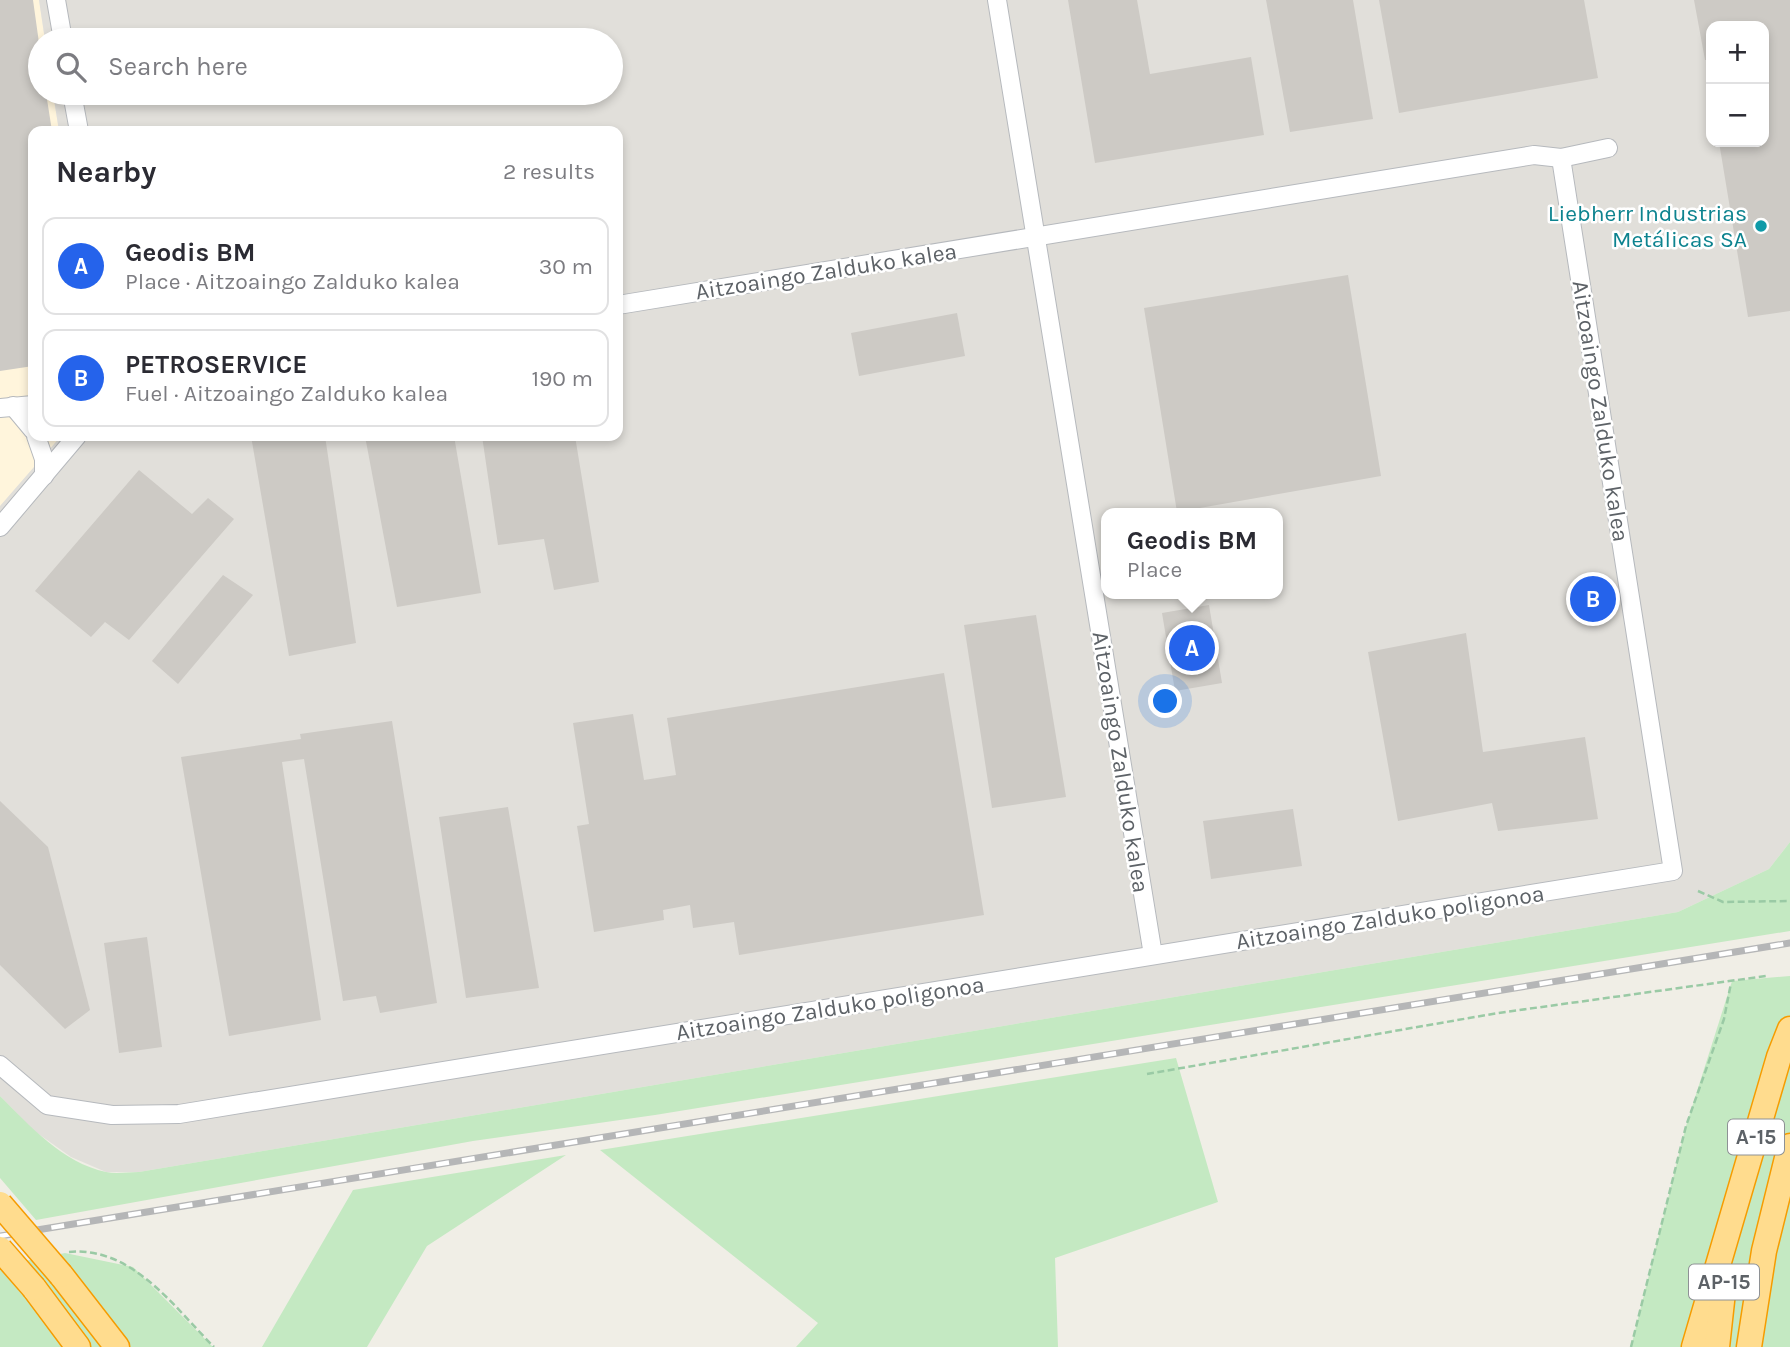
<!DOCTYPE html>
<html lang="en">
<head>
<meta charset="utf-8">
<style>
  :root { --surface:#fff; --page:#f2f2f3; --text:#2b2b33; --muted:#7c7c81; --line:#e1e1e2; --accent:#2563eb }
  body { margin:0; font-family:Karla,sans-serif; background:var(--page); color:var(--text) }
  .controls { position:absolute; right:21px; top:21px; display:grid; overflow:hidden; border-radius:14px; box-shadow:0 4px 10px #0003 }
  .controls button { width:63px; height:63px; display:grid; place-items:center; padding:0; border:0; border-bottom:2px solid var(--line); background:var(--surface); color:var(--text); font:35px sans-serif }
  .you { position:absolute; left:1166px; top:702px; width:24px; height:24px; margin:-18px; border:5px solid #fff; border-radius:50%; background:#1a73e8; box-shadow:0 0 0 10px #1a73e833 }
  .badge { display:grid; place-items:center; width:46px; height:46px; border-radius:50%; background:var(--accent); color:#fff; font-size:23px; font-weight:700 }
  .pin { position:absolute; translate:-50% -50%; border:4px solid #fff; box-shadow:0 2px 7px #0006 }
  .popup { position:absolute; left:1101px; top:508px; width:182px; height:91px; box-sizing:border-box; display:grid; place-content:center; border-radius:14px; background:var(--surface); filter:drop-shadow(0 2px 5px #0005); font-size:23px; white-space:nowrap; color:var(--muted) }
  .popup b { font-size:26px; color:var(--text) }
  .popup::after { content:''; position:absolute; left:50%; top:100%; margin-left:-14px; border:14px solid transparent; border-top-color:var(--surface) }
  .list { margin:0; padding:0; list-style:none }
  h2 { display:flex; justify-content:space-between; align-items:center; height:91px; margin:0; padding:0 28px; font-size:30px }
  h2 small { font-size:23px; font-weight:400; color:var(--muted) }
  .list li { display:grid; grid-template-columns:46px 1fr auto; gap:21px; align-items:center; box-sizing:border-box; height:98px; margin:0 14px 14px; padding:0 14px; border:2px solid var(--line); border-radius:14px }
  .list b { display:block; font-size:26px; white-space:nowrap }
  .list p { margin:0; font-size:23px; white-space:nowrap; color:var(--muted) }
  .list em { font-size:23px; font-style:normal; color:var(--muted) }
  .icon { flex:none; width:38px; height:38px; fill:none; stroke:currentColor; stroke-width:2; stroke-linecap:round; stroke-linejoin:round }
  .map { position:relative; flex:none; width:1790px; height:1347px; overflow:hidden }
  .search { position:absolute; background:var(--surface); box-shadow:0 4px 10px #0003; left:28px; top:28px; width:595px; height:77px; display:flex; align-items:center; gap:18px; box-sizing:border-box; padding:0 24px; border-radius:38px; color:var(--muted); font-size:26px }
  .panel { position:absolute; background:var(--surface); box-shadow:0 4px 10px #0003; left:28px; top:126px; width:595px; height:315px; border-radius:14px }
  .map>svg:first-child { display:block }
  .commercial { fill:#fff5dc }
  .industrial { fill:#e1dfda; fill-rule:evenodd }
  .green { fill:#c4e9c2 }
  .building { fill:#cdcac5 }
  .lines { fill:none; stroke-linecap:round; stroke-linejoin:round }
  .minor-casing { stroke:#b6b9bd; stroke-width:20 }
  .highway-casing { stroke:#f69c00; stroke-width:27 }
  .path { stroke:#9acaa5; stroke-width:2.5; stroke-dasharray:7 3.5; stroke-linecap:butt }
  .minor { stroke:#fff; stroke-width:18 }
  .highway { stroke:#ffdc8e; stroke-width:24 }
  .rail-casing { stroke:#b5b6b7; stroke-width:7 }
  .rail { stroke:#fff; stroke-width:4.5; stroke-dasharray:13; stroke-linecap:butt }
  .highway-bridge-casing { stroke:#f69c00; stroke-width:27; stroke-linecap:butt }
  .highway-bridge { stroke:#ffdc8e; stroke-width:24 }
  .culture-dot { fill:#0f9aa8; stroke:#fff; stroke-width:2.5 }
  .labels { text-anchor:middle; stroke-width:5; stroke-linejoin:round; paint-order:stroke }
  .shield { fill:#fff; stroke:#8e9195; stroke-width:2 }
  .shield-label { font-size:21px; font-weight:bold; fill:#5d6267 }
  .culture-label { font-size:23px; fill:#0d838f; stroke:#fff; text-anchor:end }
  .street-label { font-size:23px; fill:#5d6267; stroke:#fff }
</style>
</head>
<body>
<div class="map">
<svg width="1790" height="1347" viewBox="0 0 1790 1347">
  <rect width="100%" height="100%" fill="#f0eee6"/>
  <path class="commercial" d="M0,0H39L45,40H40V93H53L59,131H33V436H75L0,518Z"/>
  <path class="industrial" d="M39,0H1790V842L1769,869L1678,912L139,1172H106L71,1157L33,1130L0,1096V506L61,436H618V131H59L53,93H611V40H45ZM1711,26H1764V142H1711ZM1106,513H1278V594H1106Z"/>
  <g class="green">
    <path d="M1790,842V931L655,1115L473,1141L36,1220L0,1178V1096C29,1125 63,1163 106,1172C116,1174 128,1172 139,1172L1678,912L1769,869Z"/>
    <path d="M1790,976V1347H1631L1686,1126L1732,981Z"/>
    <path d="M1176,1058L1218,1202L1055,1258L1058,1347H796L818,1323L600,1150Z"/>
    <path d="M566,1155L427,1246L367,1347H262L353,1190Z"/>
    <path d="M65,1253L133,1267L213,1347H0V1266Z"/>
  </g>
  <g class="building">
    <path d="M0,0H33L40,50V93H46L52,131H33V366L0,371Z"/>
    <path d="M1068,0H1137L1150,74L1251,57L1264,135L1095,163Z"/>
    <path d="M1266,0H1353L1373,119L1290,132Z"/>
    <path d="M1379,0H1584L1598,78L1399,113Z"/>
    <path d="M1694,0H1790V311L1748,317L1719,142H1764V26H1711V60H1705Z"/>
    <path d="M1348,275L1381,476L1177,512L1144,308Z"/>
    <path d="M957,313L965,356L859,376L851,333Z"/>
    <path d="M251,436H325L356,643L289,656Z"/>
    <path d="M365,436H454L481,593L397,607Z"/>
    <path d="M482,436H575L599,582L554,590L544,539L498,545Z"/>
    <path d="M139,470L192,514L208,498L234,519L129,640L105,622L91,637L35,591Z"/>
    <path d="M223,575L253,595L178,684L152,661Z"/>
    <path d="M1209,605L1222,683L1175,691L1162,613Z"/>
    <path d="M1036,615L1066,797L992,808L964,625Z"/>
    <path d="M1466,633L1483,752L1585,737L1598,819L1498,831L1492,803L1398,821L1368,652Z"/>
    <path d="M944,673L984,915L739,955L734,922L693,928L690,905L663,910L664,920L594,932L577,826L589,824L573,723L633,714L644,780L676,775L667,718Z"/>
    <path d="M392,721L437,1003L380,1013L376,996L343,1001L304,759L282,762L321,1020L229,1036L181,757L301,739L300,734Z"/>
    <path d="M0,801L48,847L90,1010L65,1029L0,965Z"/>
    <path d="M508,807L539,988L466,998L439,817Z"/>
    <path d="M1293,809L1302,866L1211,879L1203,821Z"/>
    <path d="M147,937L162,1047L119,1053L104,943Z"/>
  </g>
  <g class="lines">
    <defs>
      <g id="minor">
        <path d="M56,0L63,40"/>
        <path d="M997,0L1153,955"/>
        <path d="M72,93L79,131"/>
        <path d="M618,305L1534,155L1561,158L1608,148"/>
        <path d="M13,406L33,430"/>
        <path d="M0,408L33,405"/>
        <path d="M36,436L44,459V476"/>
        <path d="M0,527L77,436"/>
        <path d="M0,1065L47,1105L112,1115L179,1114L1673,871L1561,158"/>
      </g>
      <g id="highway">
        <path d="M61,1275L117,1347"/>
        <path d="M34,1288L78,1347"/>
        <path d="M1694,1347L1779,1057L1790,1029"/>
        <path d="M1717,1347L1724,1283"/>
        <path d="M1749,1347L1764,1251L1790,1146"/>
      </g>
    </defs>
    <use href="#minor" class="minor-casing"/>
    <use href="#highway" class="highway-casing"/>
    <g class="path">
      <path d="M1698,891L1723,902L1790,901"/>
      <path d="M1147,1074L1498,1013L1766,976"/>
      <path d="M69,1252C132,1246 174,1307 214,1347"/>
      <path d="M1631,1347L1686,1126L1724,1019L1731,983"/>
    </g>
    <use href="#minor" class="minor"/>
    <use href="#highway" class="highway"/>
    <defs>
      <path id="rail" d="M0,1236L1790,943"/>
    </defs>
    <use href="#rail" class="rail-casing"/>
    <use href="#rail" class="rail"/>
    <defs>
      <g id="highway-bridge">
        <path d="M0,1204L61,1275"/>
        <path d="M0,1249L34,1288"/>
      </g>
    </defs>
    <use href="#highway-bridge" class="highway-bridge-casing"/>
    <use href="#highway-bridge" class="highway-bridge"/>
  </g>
  <circle class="culture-dot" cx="1761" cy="226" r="7"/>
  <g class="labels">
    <g class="shield">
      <rect x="1728" y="1119.5" width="56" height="35" rx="5"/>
      <rect x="1689" y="1264.5" width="70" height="35" rx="5"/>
    </g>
    <g class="shield-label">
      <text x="1756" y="1144">A-15</text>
      <text x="1724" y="1289">AP-15</text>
    </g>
    <g class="culture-label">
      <text x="1747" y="221">Liebherr Industrias<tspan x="1747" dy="26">Metálicas SA</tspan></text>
    </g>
    <g class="street-label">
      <text transform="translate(826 271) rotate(-9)" y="8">Aitzoaingo Zalduko kalea</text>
      <text transform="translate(1601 411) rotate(81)" y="8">Aitzoaingo Zalduko kalea</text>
      <text transform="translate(1121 762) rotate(81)" y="8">Aitzoaingo Zalduko kalea</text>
      <text transform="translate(1390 917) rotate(-9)" y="8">Aitzoaingo Zalduko poligonoa</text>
      <text transform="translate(830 1008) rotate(-9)" y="8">Aitzoaingo Zalduko poligonoa</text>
    </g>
  </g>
</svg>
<div class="controls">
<button>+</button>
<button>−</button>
</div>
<div class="you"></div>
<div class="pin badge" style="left:1192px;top:648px">A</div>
<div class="popup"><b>Geodis BM</b>Place</div>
<div class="pin badge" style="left:1593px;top:599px">B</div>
<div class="search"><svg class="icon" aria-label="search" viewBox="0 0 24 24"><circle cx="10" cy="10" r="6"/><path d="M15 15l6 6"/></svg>Search here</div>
<section class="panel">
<h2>Nearby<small>2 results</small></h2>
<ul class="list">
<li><span class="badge">A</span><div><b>Geodis BM</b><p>Place · Aitzoaingo Zalduko kalea</p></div><em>30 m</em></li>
<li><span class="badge">B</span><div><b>PETROSERVICE</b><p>Fuel · Aitzoaingo Zalduko kalea</p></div><em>190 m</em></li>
</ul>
</section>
</div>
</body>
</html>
